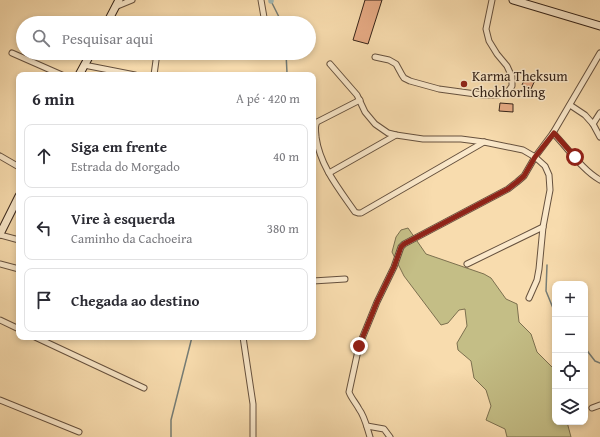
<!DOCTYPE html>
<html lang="pt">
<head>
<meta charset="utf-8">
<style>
  :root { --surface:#fff; --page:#f7f7f7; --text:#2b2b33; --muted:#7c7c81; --line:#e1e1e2 }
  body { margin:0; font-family:"Gentium Book Plus",serif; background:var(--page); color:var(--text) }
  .controls { position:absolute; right:12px; bottom:12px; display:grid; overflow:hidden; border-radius:8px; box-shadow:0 2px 6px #0003 }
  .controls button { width:36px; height:36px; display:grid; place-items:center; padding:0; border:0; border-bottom:1px solid var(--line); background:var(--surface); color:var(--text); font:20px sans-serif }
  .stop { position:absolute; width:12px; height:12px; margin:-9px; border:3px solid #8f2418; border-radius:50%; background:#fff }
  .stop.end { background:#8f2418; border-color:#fff; box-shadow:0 1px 4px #0008 }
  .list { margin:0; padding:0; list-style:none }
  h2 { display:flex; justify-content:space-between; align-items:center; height:52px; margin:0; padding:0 16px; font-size:17px }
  h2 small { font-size:13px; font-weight:400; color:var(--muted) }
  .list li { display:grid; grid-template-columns:26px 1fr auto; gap:12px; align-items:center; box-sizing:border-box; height:64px; margin:0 8px 8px; padding:0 8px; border:1px solid var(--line); border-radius:8px }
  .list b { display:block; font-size:15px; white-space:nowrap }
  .list p { margin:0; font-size:13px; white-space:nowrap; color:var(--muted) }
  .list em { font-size:13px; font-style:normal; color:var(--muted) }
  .icon { flex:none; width:22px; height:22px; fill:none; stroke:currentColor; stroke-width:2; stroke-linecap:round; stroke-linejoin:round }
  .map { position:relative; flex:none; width:600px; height:437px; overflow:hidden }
  .search { position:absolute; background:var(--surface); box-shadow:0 2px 6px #0003; left:16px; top:16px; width:300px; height:44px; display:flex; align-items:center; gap:10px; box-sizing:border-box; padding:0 14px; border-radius:22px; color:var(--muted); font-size:15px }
  .panel { position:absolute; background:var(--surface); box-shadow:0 2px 6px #0003; left:16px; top:72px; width:300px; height:268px; border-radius:8px }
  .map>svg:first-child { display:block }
  .green { fill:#c4be86; stroke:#7c704f }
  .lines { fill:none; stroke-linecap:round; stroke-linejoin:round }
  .stream { stroke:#767d76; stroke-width:1.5 }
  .canal { stroke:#a2b9b5; stroke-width:5.5 }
  .building { fill:#e7ab85; stroke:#352318 }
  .street-casing { stroke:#66513e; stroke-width:7 }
  .secondary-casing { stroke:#352318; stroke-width:9 }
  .street { stroke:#fae8ca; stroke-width:5 }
  .secondary { stroke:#fae8ca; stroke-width:7 }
  .route { stroke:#8f2418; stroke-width:5 }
  .poi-dot { fill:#8f2418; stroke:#fae8ca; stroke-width:1.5 }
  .labels { text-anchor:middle; stroke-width:3; stroke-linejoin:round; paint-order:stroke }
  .poi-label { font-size:14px; fill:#352318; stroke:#fae8ca; text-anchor:start }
</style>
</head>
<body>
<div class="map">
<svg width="600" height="437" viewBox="0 0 600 437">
  <rect width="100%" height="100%" fill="#f8dcae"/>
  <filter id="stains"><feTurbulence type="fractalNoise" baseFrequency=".005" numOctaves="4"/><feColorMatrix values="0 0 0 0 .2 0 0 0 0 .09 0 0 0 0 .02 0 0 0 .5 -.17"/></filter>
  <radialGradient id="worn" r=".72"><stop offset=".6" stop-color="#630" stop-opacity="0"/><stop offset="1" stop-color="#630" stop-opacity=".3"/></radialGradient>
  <path class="green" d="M408,228L426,254L484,274L491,278L506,299L517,304L519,322L531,334L537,352L555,370V422H567L571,437H507L505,429L486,420L491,406L486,390L474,378L471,361L458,350L457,343L467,326L465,309L459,310L448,323L441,325L404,276L392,252L396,237L401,230Z"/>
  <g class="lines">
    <g class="stream">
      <path d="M271,1L282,23"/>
      <path d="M286,53L287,73L289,75"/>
      <path d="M547,265L546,291L555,313"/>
      <path d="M585,348L595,361L600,363"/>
      <path d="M171,437V420L192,337"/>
    </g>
    <path class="canal" d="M271,1V0"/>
  </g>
  <g class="building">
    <path d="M365,0H382L368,44L353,40Z"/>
    <path d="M526,76L535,80L531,89L522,85Z"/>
    <path d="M500,103L513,104V112L499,111Z"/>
  </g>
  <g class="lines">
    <defs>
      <g id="street">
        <path d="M261,0L265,23"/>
        <path d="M115,7L132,0"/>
        <path d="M12,53L62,75"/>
        <path d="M375,57L389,60L396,64L402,75L404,78L410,81L439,89L483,95H497L507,93L512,86V77L507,66L497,54L489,41L486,29L492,0"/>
        <path d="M330,64L357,95L365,112L375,124L388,133L396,135L423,139H461L484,142L523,150L535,157L545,166L549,175L550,190L543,227L539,269L537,280L529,298"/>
        <path d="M84,65L135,75"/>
        <path d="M154,75L157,53"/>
        <path d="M360,100L317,122C314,127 316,132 316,137C320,166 339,189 355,212L358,213H361L484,142"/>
        <path d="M570,105L585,115L593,124L600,137"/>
        <path d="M593,124L600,113"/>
        <path d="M553,133C568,148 582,170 600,180"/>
        <path d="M0,156L19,167"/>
        <path d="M329,173L396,135"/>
        <path d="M0,235L19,240"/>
        <path d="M0,264L19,269"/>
        <path d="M467,264L543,227"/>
        <path d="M313,281L345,279"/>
        <path d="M0,320L19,329"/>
        <path d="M35,337L144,388"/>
        <path d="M243,337L253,404V437"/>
        <path d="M0,400L79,432"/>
        <path d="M592,408L600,405"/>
        <path d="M367,426L384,429L390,437"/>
        <path d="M370,437C367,428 365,417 359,409C356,403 351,398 349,392L359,346L377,302L394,267L401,247L404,244L508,189L517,182L524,176L535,157L553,133L600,53"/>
      </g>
      <g id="secondary">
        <path d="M513,0L600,26"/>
        <path d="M107,23L119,0"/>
        <path d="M79,75L91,53"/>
        <path d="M0,234L19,196"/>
      </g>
    </defs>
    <use href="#street" class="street-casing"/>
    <use href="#secondary" class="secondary-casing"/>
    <use href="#street" class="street"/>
    <use href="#secondary" class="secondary"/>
  </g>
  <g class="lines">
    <path class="route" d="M359,346L377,302L394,267L401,247L404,244L508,189L517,182L524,176L535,157L554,133L575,157"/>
  </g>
  <circle class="poi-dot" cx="464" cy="84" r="4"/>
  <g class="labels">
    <g class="poi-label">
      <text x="472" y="81">Karma Theksum<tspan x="472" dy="16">Chokhorling</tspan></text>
    </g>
  </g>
  <rect width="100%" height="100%" filter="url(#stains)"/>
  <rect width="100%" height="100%" fill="url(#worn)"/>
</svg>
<div class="controls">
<button>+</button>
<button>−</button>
<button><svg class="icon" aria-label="locate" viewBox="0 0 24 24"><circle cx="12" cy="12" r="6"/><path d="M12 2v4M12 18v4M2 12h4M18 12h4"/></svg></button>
<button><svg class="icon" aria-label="layers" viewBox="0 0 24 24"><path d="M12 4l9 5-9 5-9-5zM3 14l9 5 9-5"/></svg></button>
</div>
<div class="stop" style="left:575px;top:157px"></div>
<div class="stop end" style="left:359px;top:346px"></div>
<div class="search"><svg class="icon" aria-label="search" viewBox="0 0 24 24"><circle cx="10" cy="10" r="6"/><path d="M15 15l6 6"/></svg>Pesquisar aqui</div>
<section class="panel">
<h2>6 min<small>A pé · 420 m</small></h2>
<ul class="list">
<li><svg class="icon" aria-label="ahead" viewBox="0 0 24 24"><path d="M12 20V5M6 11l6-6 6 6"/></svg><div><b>Siga em frente</b><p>Estrada do Morgado</p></div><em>40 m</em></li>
<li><svg class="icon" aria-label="left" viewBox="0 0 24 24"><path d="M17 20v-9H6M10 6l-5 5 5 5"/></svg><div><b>Vire à esquerda</b><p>Caminho da Cachoeira</p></div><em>380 m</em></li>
<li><svg class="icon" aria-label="arrive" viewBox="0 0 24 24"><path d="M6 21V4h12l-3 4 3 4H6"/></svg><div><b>Chegada ao destino</b></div></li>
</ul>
</section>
</div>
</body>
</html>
